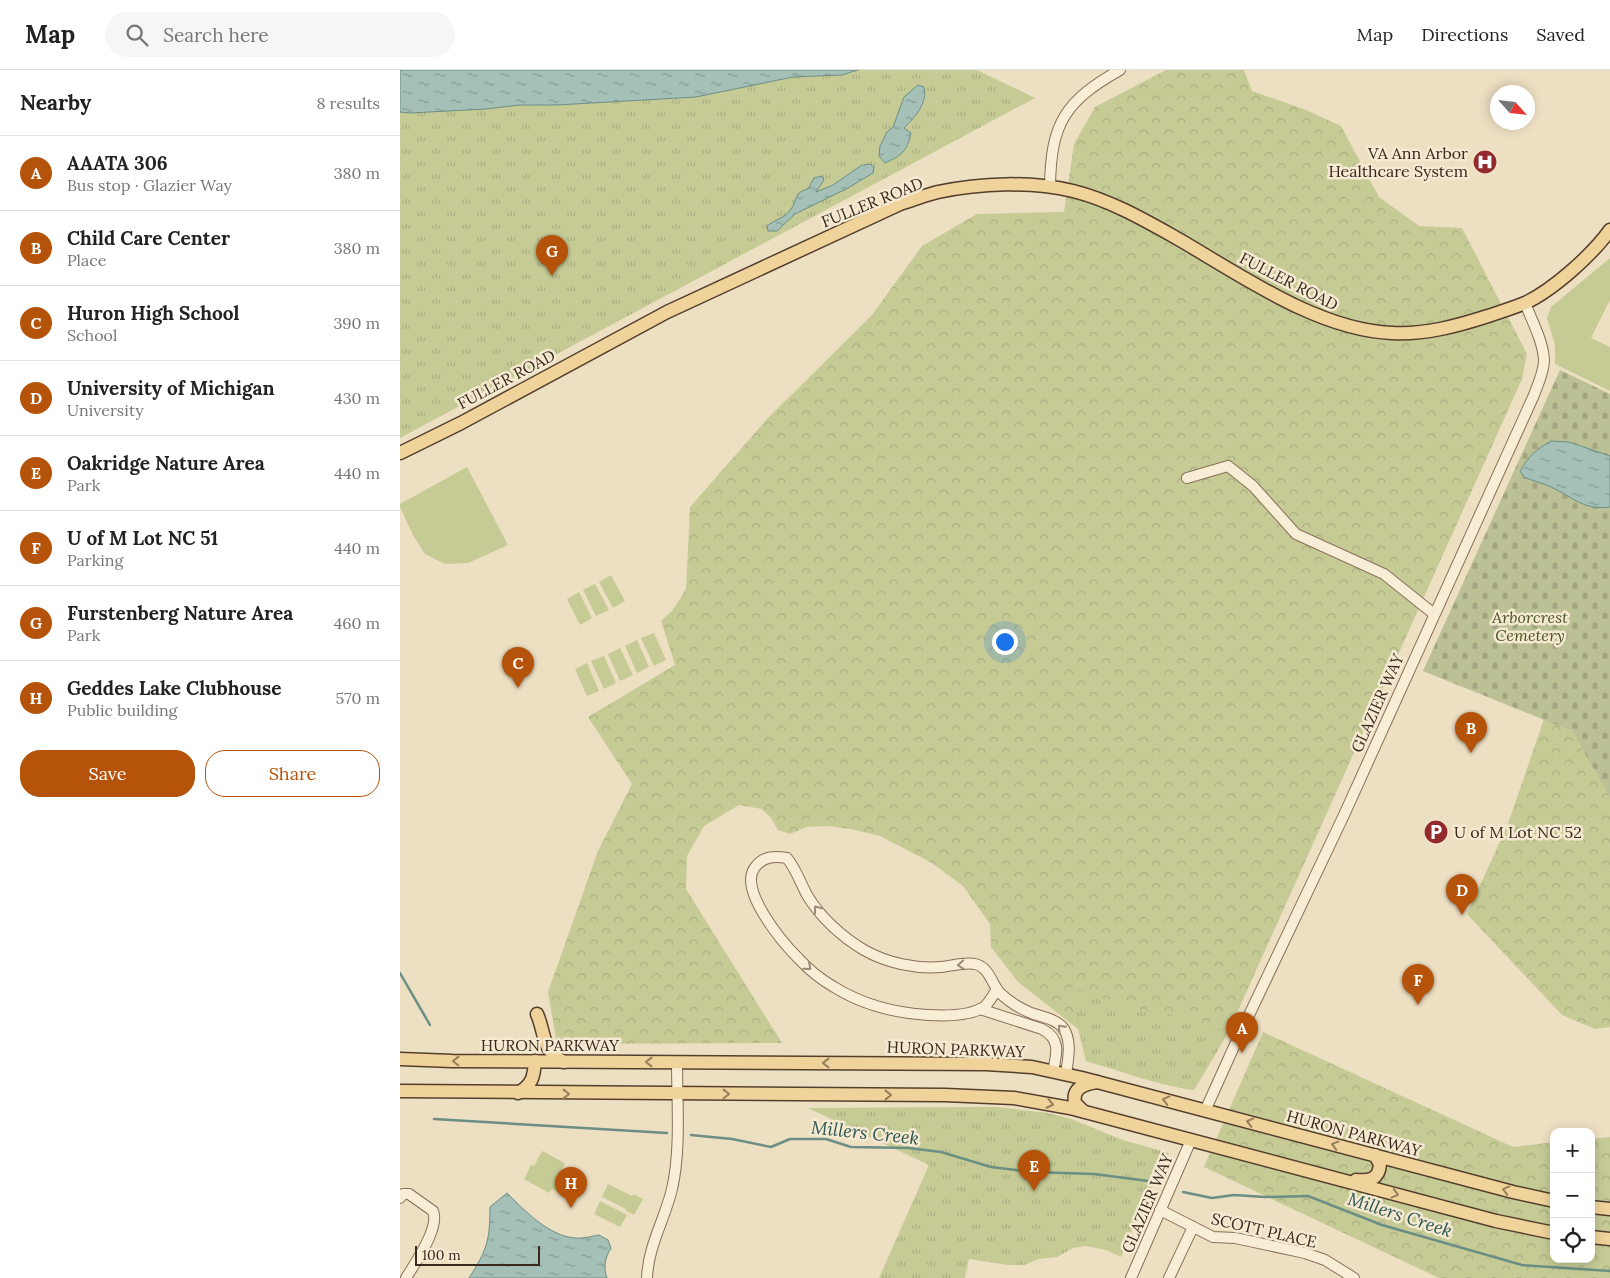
<!DOCTYPE html>
<html lang="en">
<head>
<meta charset="utf-8">
<style>
  :root { --surface:#fff; --page:#f6f6f6; --text:#222; --muted:#767676; --line:#e0e0e0; --accent:#b45309 }
  body { margin:0; font-family:Lora,serif; background:var(--page); color:var(--text) }
  .controls { position:absolute; right:15px; bottom:15px; display:grid; overflow:hidden; border-radius:10px; box-shadow:0 2px 12px #0003 }
  .controls button { width:45px; height:45px; display:grid; place-items:center; padding:0; border:0; border-bottom:1px solid var(--line); background:var(--surface); color:var(--text); font:25px sans-serif }
  .compass { position:absolute; left:1090px; top:15px; width:45px; height:45px; border-radius:50%; background:var(--surface); box-shadow:0 2px 12px #0003; rotate:117deg }
  .scale { position:absolute; left:15px; bottom:12px; width:125px; box-sizing:border-box; padding-left:5px; border:2px solid #37291d; border-top:0; font-size:14px; line-height:18px; white-space:nowrap; color:#37291d; -webkit-text-stroke:4px #f5ead1; paint-order:stroke }
  .you { position:absolute; left:604px; top:571px; width:18px; height:18px; margin:-12px; border:4px solid #fff; border-radius:50%; background:#1a73e8; box-shadow:0 0 0 8px #1a73e833 }
  .badge { display:grid; place-items:center; width:32px; height:32px; border-radius:50%; background:var(--accent); color:#fff; font-size:16px; font-weight:700 }
  .pin { position:absolute; translate:-50% -41px; filter:drop-shadow(0 1px 2px #0008) }
  .pin::after { content:''; position:absolute; top:26px; width:18px; height:15px; background:inherit; clip-path:polygon(0 0,100% 0,50% 100%) }
  .list { margin:0; padding:0; list-style:none }
  h2 { display:flex; justify-content:space-between; align-items:center; height:65px; margin:0; padding:0 20px; font-size:21px }
  h2 small { font-size:16px; font-weight:400; color:var(--muted) }
  .list li { display:grid; grid-template-columns:32px 1fr auto; gap:15px; align-items:center; box-sizing:border-box; height:75px; padding:0 20px; border-top:1px solid var(--line) }
  .list b { display:block; font-size:19px; white-space:nowrap }
  .list p { margin:0; font-size:16px; white-space:nowrap; color:var(--muted) }
  .list em { font-size:16px; font-style:normal; color:var(--muted) }
  .actions { display:flex; gap:10px; padding:15px 20px }
  .actions a { flex:1; padding:11px 0; border:1px solid var(--accent); border-radius:20px; text-align:center; font-size:18px; color:var(--accent) }
  .actions .main { background:var(--accent); color:#fff }
  .icon { flex:none; width:28px; height:28px; fill:none; stroke:currentColor; stroke-width:2; stroke-linecap:round; stroke-linejoin:round }
  .map { position:relative; flex:none; width:1210px; height:1208px; overflow:hidden }
  header { display:flex; align-items:center; gap:30px; box-sizing:border-box; height:70px; padding:0 25px; background:var(--surface); border-bottom:1px solid var(--line) }
  header strong { font-size:24px }
  nav { display:flex; gap:28px; margin-inline-start:auto; font-size:18px }
  .search { width:350px; height:45px; background:var(--page); display:flex; align-items:center; gap:12px; box-sizing:border-box; padding:0 18px; border-radius:28px; color:var(--muted); font-size:19px }
  main { display:flex }
  aside { flex:1; background:var(--surface) }
  .map>svg:first-child { display:block }
  .grass { fill:#c6cb96 }
  .forest { fill:url(#forest-crowns) }
  .cemetery { fill:url(#cemetery-stones) }
  .park { fill:url(#park-tufts) }
  .water { fill:url(#water-ripples); stroke:#6c8e84 }
  .lines { fill:none; stroke-linecap:round; stroke-linejoin:round }
  .stream { stroke:#6c8e84; stroke-width:2.5 }
  .minor-casing { stroke:#877059; stroke-width:12 }
  .major-casing { stroke:#543f2e; stroke-width:15 }
  .minor { stroke:#f8edd5; stroke-width:10 }
  .major { stroke:#f0d39a; stroke-width:12 }
  .oneway { stroke:#988b79 }
  .oneway2 { stroke:#947e5c }
  .labels { text-anchor:middle; stroke-width:5; stroke-linejoin:round; paint-order:stroke }
  .poi-label { font-size:16px; fill:#37291d; stroke:#f5ead1; text-anchor:end }
  .street-label { font-size:16px; fill:#37291d; stroke:#f5ead1 }
  .park-label { font-size:16px; font-style:italic; fill:#485324; stroke:#f5ead1 }
  .water-label { font-size:18px; font-style:italic; fill:#2d5653; stroke:#f5ead1 }
</style>
</head>
<body>
<header>
<strong>Map</strong>
<div class="search"><svg class="icon" aria-label="search" viewBox="0 0 24 24"><circle cx="10" cy="10" r="6"/><path d="M15 15l6 6"/></svg>Search here</div>
<nav><a>Map</a><a>Directions</a><a>Saved</a></nav>
</header>
<main>
<aside>
<h2>Nearby<small>8 results</small></h2>
<ul class="list">
<li><span class="badge">A</span><div><b>AAATA 306</b><p>Bus stop · Glazier Way</p></div><em>380 m</em></li>
<li><span class="badge">B</span><div><b>Child Care Center</b><p>Place</p></div><em>380 m</em></li>
<li><span class="badge">C</span><div><b>Huron High School</b><p>School</p></div><em>390 m</em></li>
<li><span class="badge">D</span><div><b>University of Michigan</b><p>University</p></div><em>430 m</em></li>
<li><span class="badge">E</span><div><b>Oakridge Nature Area</b><p>Park</p></div><em>440 m</em></li>
<li><span class="badge">F</span><div><b>U of M Lot NC 51</b><p>Parking</p></div><em>440 m</em></li>
<li><span class="badge">G</span><div><b>Furstenberg Nature Area</b><p>Park</p></div><em>460 m</em></li>
<li><span class="badge">H</span><div><b>Geddes Lake Clubhouse</b><p>Public building</p></div><em>570 m</em></li>
</ul>
<div class="actions"><a class="main">Save</a><a>Share</a></div>
</aside>
<div class="map">
<svg width="1210" height="1208" viewBox="0 0 1210 1208">
  <defs>
    <pattern id="forest-crowns" width="20" height="18" patternUnits="userSpaceOnUse" patternTransform="scale(1.25)"><rect width="20" height="18" fill="#c6cb96"/><path d="M2 6a3 3 0 1 1 6 0M12 15a3 3 0 1 1 6 0" fill="none" stroke="#abae81"/></pattern>
    <pattern id="cemetery-stones" width="16" height="16" patternUnits="userSpaceOnUse" patternTransform="scale(1.25)"><rect width="16" height="16" fill="#bcc095"/><path d="M2 7V4a2 2 0 0 1 4 0v3zM10 15v-3a2 2 0 0 1 4 0v3z" fill="#a2a580"/></pattern>
    <pattern id="park-tufts" width="24" height="20" patternUnits="userSpaceOnUse" patternTransform="scale(1.25)"><rect width="24" height="20" fill="#c6cb96"/><path d="M3 7l-1-3M5 7V3M7 7l1-3M15 17l-1-3M17 17v-4M19 17l1-3" fill="none" stroke="#abae81"/></pattern>
    <pattern id="water-ripples" width="26" height="14" patternUnits="userSpaceOnUse" patternTransform="scale(1.25)"><rect width="26" height="14" fill="#a4c0b7"/><path d="M2 4q2-2 4 0t4 0M15 11q2-2 4 0t4 0" fill="none" stroke="#869c94"/></pattern>
  </defs>
  <rect width="100%" height="100%" fill="#eddfc2"/>
  <g class="grass">
    <path d="M1210,188V230L1191,268L1210,277V321L1155,294V275L1147,248L1151,237Z"/>
    <path d="M67,397L108,475L68,493L45,494L25,484L13,465L0,437V434Z"/>
    <path d="M211,505L225,531L213,538L199,512Z"/>
    <path d="M195,514L209,540L196,546L183,520Z"/>
    <path d="M179,522L192,548L180,555L167,529Z"/>
    <path d="M254,563L266,590L254,596L241,568Z"/>
    <path d="M237,570L249,597L237,603L225,576Z"/>
    <path d="M220,578L233,605L220,611L208,584Z"/>
    <path d="M204,586L216,613L204,619L191,591Z"/>
    <path d="M187,593L199,621L187,626L175,599Z"/>
    <path d="M142,1081L165,1093L160,1103L165,1105L167,1102L175,1107L165,1126L152,1119L149,1123L124,1109L131,1095L134,1096Z"/>
    <path d="M208,1114L232,1126L234,1124L243,1129L234,1145L225,1140L226,1139L202,1127Z"/>
    <path d="M200,1131L227,1145L220,1157L194,1144Z"/>
  </g>
  <g class="forest">
    <path d="M766,0H844L852,21L906,40L941,56L979,127L1019,156L1062,158L1127,284L1122,309L828,963L794,1020C756,1015 722,1001 686,991L678,959L618,912L591,877L590,854L563,816L532,793L480,766L450,759L429,756L407,757L390,764L378,760L371,748L362,739L339,735L304,756L287,786L286,819L382,973L157,974L148,922L198,781L232,714L188,647L275,595L261,551L272,541L286,519L290,437L368,348L472,245L522,176L577,144L664,142L674,74L695,37Z"/>
    <path d="M1144,649L1172,661L1210,728V957L1195,959L1162,945L1067,844L1108,754Z"/>
    <path d="M863,962L1113,1077L1154,1072V1189H1191V1069L1210,1067V1208H1039L804,1097Z"/>
  </g>
  <path class="cemetery" d="M1160,300L1210,324V728L1172,661L1023,601Z"/>
  <g class="park">
    <path d="M458,0H577L635,28L0,368V42L10,43L86,39L119,35H157L296,27L393,7L442,5Z"/>
    <path d="M671,917L748,942L750,938L828,963L794,1020C756,1015 722,1001 686,991Z"/>
    <path d="M565,1037H597L648,1043L671,1049L723,1070L769,1083L737,1147L721,1187L706,1180L686,1176L673,1178L657,1187L639,1189L624,1195H608L569,1189L565,1208H479L529,1095L408,1038Z"/>
  </g>
  <g class="water">
    <path d="M0,0H458L442,5L393,7L296,27L157,35H119L86,39L10,43L0,42Z"/>
    <path d="M518,15L524,17C528,33 515,47 504,58L511,63C507,82 502,85 485,93L479,86L480,76L487,62L493,57L504,27Z"/>
    <path d="M470,94L474,97L473,103L448,118L395,144L377,161H368L367,156C374,150 385,148 391,139C398,129 394,122 408,119L414,108L422,106L424,110L416,122L433,115L462,95Z"/>
    <path d="M1151,371L1169,372L1210,386V437C1184,441 1173,427 1151,417C1142,413 1133,411 1124,407L1120,401C1130,385 1135,380 1151,371Z"/>
    <path d="M107,1123C125,1141 149,1166 175,1168C183,1169 192,1166 199,1165L208,1170L211,1178C205,1188 203,1197 207,1208H69C87,1180 90,1170 90,1137Z"/>
  </g>
  <g class="lines">
    <g class="stream">
      <path d="M0,903L30,955"/>
      <path d="M34,1049L267,1063"/>
      <path d="M291,1065L332,1069L371,1077L390,1069H426L451,1077L509,1078L541,1082L591,1097L633,1102L694,1104L756,1112"/>
      <path d="M783,1122L812,1128L834,1125L865,1127L908,1126L982,1155L1122,1195L1210,1201"/>
    </g>
    <defs>
      <g id="minor">
        <path d="M650,116C651,53 665,31 720,0"/>
        <path d="M787,408L828,396L853,416L896,464L984,504L1034,544"/>
        <path d="M597,919C593,925 590,932 584,937C570,946 544,946 528,945C495,943 463,935 434,917C422,910 409,900 399,889C383,873 336,818 356,796C364,786 375,786 387,788C396,799 400,812 407,825C420,847 442,867 464,880C487,893 515,899 541,897C552,896 564,892 575,894C589,897 591,912 599,922C608,931 619,938 631,943C642,947 657,949 664,959C672,972 668,990 666,1004"/>
        <path d="M580,939L642,959C661,969 657,983 653,1001"/>
        <path d="M805,1041L832,981L944,745L1134,325C1138,314 1144,302 1144,290C1143,271 1132,251 1125,233"/>
        <path d="M0,1128L3,1124H9L33,1141C40,1158 15,1193 6,1208"/>
        <path d="M760,1140L813,1167L835,1168L905,1183L925,1190L954,1208"/>
        <path d="M247,1208C248,1176 265,1149 272,1119C281,1080 277,1032 277,992"/>
        <path d="M731,1208L791,1070"/>
        <path d="M769,1208L793,1157"/>
      </g>
      <g id="major">
        <path d="M0,383L61,353L267,242L500,134C513,130 525,125 538,122C581,113 630,111 673,121C709,130 741,148 773,166C838,203 916,260 992,263C1024,265 1057,256 1088,246C1100,242 1113,238 1125,233C1153,220 1192,185 1210,160"/>
        <path d="M137,944C146,965 141,980 164,992"/>
        <path d="M0,989L52,991L586,994L632,997L682,1008L1113,1122L1154,1131"/>
        <path d="M0,1021L545,1025L614,1028L670,1038L1096,1151L1154,1163"/>
        <path d="M118,1023C132,1015 134,1007 135,991"/>
        <path d="M683,1041L675,1033C672,1018 684,1014 697,1012"/>
        <path d="M956,1110C969,1111 979,1110 980,1094L975,1085"/>
        <path d="M1191,1137L1210,1139"/>
        <path d="M1191,1167L1210,1169"/>
      </g>
    </defs>
    <use href="#minor" class="minor-casing"/>
    <use href="#major" class="major-casing"/>
    <use href="#minor" class="minor"/>
    <use href="#major" class="major"/>
  </g>
  <defs><path id="oneway-chevron" d="M-2-3.5L2.5 0L-2 3.5" fill="none" stroke-width="1.6" stroke-linecap="round" stroke-linejoin="round" transform="scale(1.25)"/></defs>
  <g class="oneway">
    <use href="#oneway-chevron" transform="translate(417 839) rotate(-127)"/>
    <use href="#oneway-chevron" transform="translate(561 895) rotate(175)"/>
    <use href="#oneway-chevron" transform="translate(408 897) rotate(41)"/>
    <use href="#oneway-chevron" transform="translate(661 958) rotate(-133)"/>
  </g>
  <g class="oneway2">
    <use href="#oneway-chevron" transform="translate(56 991) rotate(-179)"/>
    <use href="#oneway-chevron" transform="translate(249 992) rotate(-180)"/>
    <use href="#oneway-chevron" transform="translate(426 993) rotate(-180)"/>
    <use href="#oneway-chevron" transform="translate(166 1024)"/>
    <use href="#oneway-chevron" transform="translate(326 1024)"/>
    <use href="#oneway-chevron" transform="translate(488 1025)"/>
    <use href="#oneway-chevron" transform="translate(766 1030) rotate(-165)"/>
    <use href="#oneway-chevron" transform="translate(650 1034) rotate(12)"/>
    <use href="#oneway-chevron" transform="translate(850 1052) rotate(-166)"/>
    <use href="#oneway-chevron" transform="translate(935 1075) rotate(-165)"/>
    <use href="#oneway-chevron" transform="translate(1106 1120) rotate(-165)"/>
    <use href="#oneway-chevron" transform="translate(995 1124) rotate(15)"/>
  </g>
  <defs>
    <symbol id="hospital-disc" viewBox="-11 -11 22 22"><circle r="9.5" fill="#952a2e" stroke="#f5ead1"/><path d="M-5-5h3v3.5h4V-5h3V5h-3V1.5h-4V5h-3Z" fill="#fff"/></symbol>
    <symbol id="parking-disc" viewBox="-11 -11 22 22"><circle r="9.5" fill="#952a2e" stroke="#f5ead1"/><path d="M-3.5-5.5H1a3.5 3.5 0 0 1 0 7H-1V5.5H-3.5ZM-1-3.4V-.6H.8a1.4 1.4 0 0 0 0-2.8Z" fill="#fff"/></symbol>
  </defs>
  <g fill-rule="evenodd">
    <use href="#hospital-disc" x="1071" y="78" width="28" height="28"/>
    <use href="#parking-disc" x="1022" y="748" width="28" height="28"/>
  </g>
  <g class="labels">
    <g class="poi-label">
      <text x="1068" y="89">VA Ann Arbor<tspan x="1068" dy="18">Healthcare System</tspan></text>
      <text x="1054" y="768" text-anchor="start">U of M Lot NC 52</text>
    </g>
    <g class="street-label">
      <text transform="translate(472 132) rotate(-22)" y="6">FULLER ROAD</text>
      <text transform="translate(889 211) rotate(27)" y="6">FULLER ROAD</text>
      <text transform="translate(106 309) rotate(-28)" y="6">FULLER ROAD</text>
      <text transform="translate(977 633) rotate(-66)" y="6">GLAZIER WAY</text>
      <text x="150" y="981">HURON PARKWAY</text>
      <text transform="translate(556 979) rotate(2)" y="6">HURON PARKWAY</text>
      <text transform="translate(954 1063) rotate(15)" y="6">HURON PARKWAY</text>
      <text transform="translate(747 1133) rotate(-67)" y="6">GLAZIER WAY</text>
      <text transform="translate(864 1160) rotate(13)" y="6">SCOTT PLACE</text>
    </g>
    <g class="park-label">
      <text x="1130" y="553">Arborcrest<tspan x="1130" dy="18">Cemetery</tspan></text>
    </g>
    <g class="water-label">
      <text transform="translate(465 1063) rotate(6)" y="6">Millers Creek</text>
      <text transform="translate(1000 1145) rotate(18)" y="6">Millers Creek</text>
    </g>
  </g>
</svg>
<div class="controls">
<button>+</button>
<button>−</button>
<button><svg class="icon" aria-label="locate" viewBox="0 0 24 24"><circle cx="12" cy="12" r="6"/><path d="M12 2v4M12 18v4M2 12h4M18 12h4"/></svg></button>
</div>
<svg class="compass" viewBox="-18 -18 36 36"><path d="M0-13l5 13h-10z" fill="#e53935"/><path d="M0 13l5-13h-10z" fill="#767676"/></svg>
<div class="scale">100 m</div>
<div class="you"></div>
<div class="pin badge" style="left:842px;top:983px">A</div>
<div class="pin badge" style="left:1071px;top:683px">B</div>
<div class="pin badge" style="left:118px;top:618px">C</div>
<div class="pin badge" style="left:1062px;top:845px">D</div>
<div class="pin badge" style="left:634px;top:1121px">E</div>
<div class="pin badge" style="left:1018px;top:935px">F</div>
<div class="pin badge" style="left:152px;top:206px">G</div>
<div class="pin badge" style="left:171px;top:1138px">H</div>
</div>
</main>
</body>
</html>
